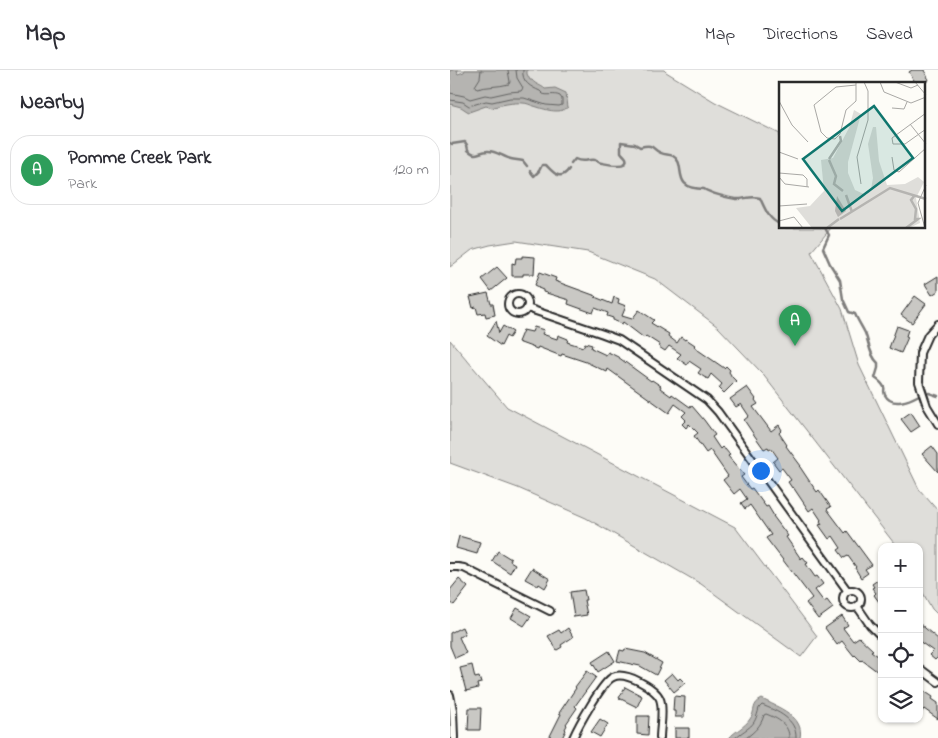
<!DOCTYPE html>
<html lang="en">
<head>
<meta charset="utf-8">
<style>
  :root { --surface:#fff; --page:#f7f7f7; --text:#2b2b33; --muted:#7c7c81; --line:#e1e1e2; --accent:#2563eb }
  body { margin:0; font-family:"Indie Flower",sans-serif; background:var(--page); color:var(--text) }
  .controls { position:absolute; right:15px; bottom:15px; display:grid; overflow:hidden; border-radius:10px; box-shadow:0 1px 4px #0004 }
  .controls button { width:45px; height:45px; display:grid; place-items:center; padding:0; border:0; border-bottom:1px solid var(--line); background:var(--surface); color:var(--text); font:25px sans-serif }
  .you { position:absolute; left:310px; top:400px; width:18px; height:18px; margin:-12px; border:4px solid #fff; border-radius:50%; background:#1a73e8; box-shadow:0 0 0 8px #1a73e833 }
  .badge { display:grid; place-items:center; width:32px; height:32px; border-radius:50%; background:var(--accent); color:#fff; font-size:16px; font-weight:700 }
  .pin { position:absolute; translate:-50% -41px; filter:drop-shadow(0 1px 2px #0008) }
  .pin::after { content:''; position:absolute; top:26px; width:18px; height:15px; background:inherit; clip-path:polygon(0 0,100% 0,50% 100%) }
  .list { margin:0; padding:0; list-style:none }
  h2 { display:flex; justify-content:space-between; align-items:center; height:65px; margin:0; padding:0 20px; font-size:21px }
  h2 small { font-size:16px; font-weight:400; color:var(--muted) }
  .list li { display:grid; grid-template-columns:32px 1fr auto; gap:15px; align-items:center; box-sizing:border-box; height:70px; margin:0 10px 10px; padding:0 10px; border:1px solid var(--line); border-radius:20px }
  .list b { display:block; font-size:19px; white-space:nowrap }
  .list p { margin:0; font-size:16px; white-space:nowrap; color:var(--muted) }
  .list em { font-size:16px; font-style:normal; color:var(--muted) }
  .icon { flex:none; width:28px; height:28px; fill:none; stroke:currentColor; stroke-width:2; stroke-linecap:round; stroke-linejoin:round }
  .map { position:relative; flex:none; width:488px; height:668px; overflow:hidden }
  header { display:flex; align-items:center; gap:30px; box-sizing:border-box; height:70px; padding:0 25px; background:var(--surface); border-bottom:1px solid var(--line) }
  header strong { font-size:24px }
  nav { display:flex; gap:28px; margin-inline-start:auto; font-size:18px }
  main { display:flex }
  aside { flex:1; background:var(--surface) }
  .map>svg:first-child { display:block }
  .green { fill:#dfdeda; stroke:#858482 }
  .water { fill:#b5b4b1; stroke:#7e7d7b }
  .lines { fill:none; stroke-linecap:round; stroke-linejoin:round }
  .shore { stroke:#626261; stroke-width:1 }
  .stream { stroke:#7e7d7b; stroke-width:2.5 }
  .building { fill:#c9c8c4; stroke:#2b2b2b }
  .street-casing { stroke:#2b2b2b; stroke-width:10 }
  .street { stroke:#fdfcf7; stroke-width:6 }
  .inset-river { fill:none; stroke:#b5b4b1; stroke-width:2.5 }
  .inset-road { fill:none; stroke:#a9a8a5; stroke-width:1 }
  .view { fill:#0f766e; fill-opacity:0.15; stroke:#0f766e; stroke-width:2.5 }
  .inset-edge { fill:none; stroke:#2b2b2b; stroke-width:2.5 }
</style>
</head>
<body>
<header>
<strong>Map</strong>
<nav><a>Map</a><a>Directions</a><a>Saved</a></nav>
</header>
<main>
<aside>
<h2>Nearby<small></small></h2>
<ul class="list">
<li><span class="badge" style="background:#2e9e5b">A</span><div><b>Pomme Creek Park</b><p>Park</p></div><em>120 m</em></li>
</ul>
</aside>
<div class="map">
<svg width="488" height="668" viewBox="0 0 488 668">
  <rect width="100%" height="100%" fill="#fdfcf7"/>
  <filter id="ink" filterUnits="userSpaceOnUse"><feTurbulence type="fractalNoise" baseFrequency=".02" numOctaves="2"/><feDisplacementMap in="SourceGraphic" scale="10" xChannelSelector="R" yChannelSelector="G"/><feConvolveMatrix kernelMatrix="1 2 1 2 8 2 1 2 1" color-interpolation-filters="sRGB"/></filter>
  <g filter="url(#ink)">
    <g class="green">
      <path d="M0,0H214L216,2L265,32L330,64V158H381L361,182L392,239L409,295L469,419L488,441V545L482,539L469,516V477H447L311,302L268,257L205,209L138,182L66,171L40,175L22,180L0,197Z"/>
      <path d="M0,270L57,337L285,457L367,566L351,587L251,514L136,448L68,418L0,393Z"/>
    </g>
    <g class="water">
      <path d="M0,0H8L7,3L8,4L14,2L15,0H77V4L80,10H82C86,15 91,15 95,19L105,18L116,23L118,37C109,45 94,39 84,36C80,35 77,33 73,33C65,32 48,35 42,38L36,36L19,42L17,41L11,37L0,34Z"/>
      <path d="M312,629C327,637 355,646 350,668H279C285,661 295,657 300,649C306,641 301,634 312,629Z"/>
    </g>
    <g class="lines">
      <g class="shore">
        <path d="M31,0L30,8L25,16L27,19C37,16 48,17 59,14L60,12L58,0"/>
        <path d="M0,23L14,26L20,29L35,25L41,26L59,22L71,21L73,18L67,8L66,0"/>
        <path d="M0,30L13,32L19,36L36,31L42,32L60,28H74L96,35L109,36L112,35V29L110,26C104,23 98,26 93,24C92,23 91,22 90,21C81,17 71,12 73,0"/>
        <path d="M285,668C300,655 304,659 309,638L312,635C327,641 347,649 346,668"/>
        <path d="M296,668C305,661 311,656 314,645L316,644C327,648 340,655 339,668"/>
      </g>
      <g class="stream">
        <path d="M0,73L2,74L15,72L17,75L18,80C27,88 27,82 37,81C45,80 53,87 61,89C65,90 69,90 73,91L77,96"/>
        <path d="M121,94L125,89C135,94 137,88 145,90C147,91 149,93 152,93C157,94 180,99 176,88C175,86 172,84 171,82V72L185,74L190,77C206,73 201,80 211,83C215,85 219,84 223,86C238,94 219,119 254,119C260,123 278,128 286,129C293,130 301,125 310,128C315,139 319,150 330,154"/>
        <path d="M80,101L84,106L89,101L92,95H96C103,102 110,112 119,99"/>
        <path d="M372,158H375L379,165L373,178L380,194L390,210L393,229L399,242L405,244C408,251 412,257 415,263C419,273 420,286 428,293V298L425,308C428,310 432,313 434,317C435,321 433,320 435,325C442,338 460,330 469,325"/>
        <path d="M479,323L488,326"/>
      </g>
    </g>
    <g class="building">
      <path d="M462,0H474L479,10L472,14H466L459,2Z"/>
      <path d="M72,186L85,187L84,204H73V206H62V193L65,194L66,188H72Z"/>
      <path d="M47,197L57,208L41,221L32,209Z"/>
      <path d="M90,202L106,208L105,211L146,226L145,227L162,234L164,227L169,229L168,233L176,236L172,246L182,249L189,240L204,250L201,253L219,264L218,266L227,273L231,267L235,270L236,269L245,275L244,276L248,279V280L274,298L276,296L280,300L279,302L281,305V306L286,311L274,323L269,318L272,314L261,304L258,309L254,307L248,303L251,299L239,291L237,295L227,288L231,284L219,276L215,281L209,277L210,275L196,266L194,268L173,252L172,254L163,250V248L157,246L158,243L145,238L143,243L118,234L119,230L93,222V220L88,218L89,217L85,215Z"/>
      <path d="M488,206V221L482,225L475,214Z"/>
      <path d="M38,223L41,234H43L45,245L36,247L35,243L28,244L26,237L23,238L20,227Z"/>
      <path d="M465,226L476,234L462,253L451,245Z"/>
      <path d="M46,251L49,263L53,256L63,262L59,268L56,266L51,276L37,266Z"/>
      <path d="M447,256L458,260L456,266L458,267L451,283L439,278Z"/>
      <path d="M84,257L94,260L92,264L107,269L108,265L118,269L117,272L133,277L135,273L142,275L141,278L156,285L158,282L168,287L201,311L202,310L211,316L210,318L221,326L222,324L240,337L242,336L254,350L265,365L262,367L270,379L272,377L274,379H275L280,385L278,386L294,405L291,407L300,419L302,418L316,437L318,436L324,446H323L338,466L336,467L351,489L353,487L358,493L356,494L365,507L367,506L373,514L365,520L374,532L377,530L383,538L368,549L356,533L362,528L316,468L321,465L300,435L295,439L291,433L297,429L290,419L284,424L273,410L278,406L260,380L256,383L244,366L248,363L239,354L236,358L232,354L236,350L232,346L236,342L225,334L219,343L158,299L157,302L136,292L112,284L111,286L88,277L87,279L68,272L73,260L82,262Z"/>
      <path d="M297,317L306,329L305,330L308,334L303,337L321,361L329,355L332,360L329,363L337,375L336,376L351,396L350,397L360,412L367,422L369,420L381,437L377,439L395,463L397,461L422,495L415,499L418,503L411,508L405,498L406,497L398,486L394,488L388,480L391,478L383,466L379,469L369,455L372,454L370,451L371,450L363,438L359,441L343,417L342,418L338,412L341,410L332,398L329,400L323,392L328,388L321,378L319,379L318,377L314,379L302,362L294,350L299,346L291,334L286,337L280,329Z"/>
      <path d="M461,342L470,356L461,362L451,349Z"/>
      <path d="M482,376L488,384V402L472,384Z"/>
      <path d="M9,466L30,472L27,484L6,478Z"/>
      <path d="M48,481L61,489L60,491L65,494L60,503L42,491Z"/>
      <path d="M82,498L100,509L95,518L89,514L88,516L75,509Z"/>
      <path d="M432,507V536L424,525L426,523L422,518L424,517L422,514Z"/>
      <path d="M9,509L18,517L4,535L0,532V520Z"/>
      <path d="M134,520L136,530H134L137,545L124,547L120,522Z"/>
      <path d="M67,538L81,546L74,556L61,548Z"/>
      <path d="M392,546L398,555L393,558L403,571L409,567L423,580L421,581L432,589V605L412,590L411,591L405,585L404,586L392,571L387,575L375,558Z"/>
      <path d="M469,553L488,569V587L485,590L479,585L483,581L469,571Z"/>
      <path d="M12,557L15,564L9,567L16,583L5,588L0,576V563Z"/>
      <path d="M118,558L123,567L111,575L112,577L107,580L98,566L109,560L111,563Z"/>
      <path d="M175,579L195,583L212,593L206,605L190,596L167,591L170,580L174,581Z"/>
      <path d="M159,581L165,591L148,602L142,592Z"/>
      <path d="M22,595L25,608L29,607L31,613L27,614L28,618L16,621L10,598Z"/>
      <path d="M137,601L146,607L125,636L127,638L116,654L117,655L115,659L116,660L112,668H99L111,644L109,643L126,618L125,617Z"/>
      <path d="M222,603L228,610L230,608L235,613L224,622L214,610Z"/>
      <path d="M175,617L192,626L187,637L169,628Z"/>
      <path d="M469,620L473,623L474,621L483,627L482,629L488,633V649L474,639L469,645Z"/>
      <path d="M224,626L235,627L234,647H225V641H223Z"/>
      <path d="M19,638H31L30,660H18Z"/>
      <path d="M187,646H199L198,665L187,664Z"/>
      <path d="M150,649L158,654L150,667L141,662Z"/>
      <rect x="225" y="658" width="14" height="10"/>
    </g>
    <g class="lines">
      <defs>
        <g id="street">
          <circle cx="68" cy="234" r="10"/>
          <path d="M77,238L153,264L169,270L257,330L268,342L397,520"/>
          <path d="M488,254L478,265L470,283L469,312L477,336L488,354"/>
          <path d="M0,497H8L14,498L100,541"/>
          <circle cx="402" cy="529" r="9"/>
          <path d="M407,536L420,555L432,567"/>
          <path d="M469,598L488,612"/>
          <path d="M0,625L3,640L4,668"/>
          <path d="M123,668C128,656 153,611 163,607C175,601 206,618 210,629C214,639 210,657 210,668"/>
        </g>
      </defs>
      <use href="#street" class="street-casing"/>
      <use href="#street" class="street"/>
    </g>
  </g>
  <g transform="translate(329 12)">
    <rect width="146" height="146" fill="#fdfcf7"/>
    <path d="M75,28L82,32L69,80V91L76,108L87,113L92,107L94,96L89,62L94,45H97L100,79L108,103L126,102L139,95L145,100L137,116L141,141L130,146H33L17,126L31,124L45,109L42,78L54,76L70,46Z" fill="#dfdeda"/>
    <path d="M58,114L67,129L59,135L56,129Z" fill="#b5b4b1"/>
    <path class="inset-river" d="M50,77L62,59L61,54M50,78L57,94L55,102L64,109M67,113L73,130M61,137L111,106L147,117M48,146L60,137M127,146L139,137H136L137,127L132,118L136,113"/>
    <path class="inset-road" d="M101,0L105,10L132,21L147,15M116,0L132,6L139,3M136,0L147,13M77,3L57,5L35,23L42,50L48,56L56,57L61,52L67,28L77,19V0M0,19L13,43L29,60M113,26L125,27L128,20M147,31L113,56L114,62H126L147,47M131,42L147,62M0,70L19,77M113,75L115,88L120,90L147,66M0,91L24,93L28,97V105M0,95L6,102L30,105M82,102L78,75L89,38V9L85,0M0,124L28,122M0,139L15,135L24,146M146,146L139,121L147,103"/>
    <path class="view" d="M95,24L134,76L63,129L24,77Z"/>
    <rect width="146" height="146" class="inset-edge"/>
  </g>
</svg>
<div class="controls">
<button>+</button>
<button>−</button>
<button><svg class="icon" aria-label="locate" viewBox="0 0 24 24"><circle cx="12" cy="12" r="6"/><path d="M12 2v4M12 18v4M2 12h4M18 12h4"/></svg></button>
<button><svg class="icon" aria-label="layers" viewBox="0 0 24 24"><path d="M12 4l9 5-9 5-9-5zM3 14l9 5 9-5"/></svg></button>
</div>
<div class="you"></div>
<div class="pin badge" style="left:345px;top:276px;background:#2e9e5b">A</div>
</div>
</main>
</body>
</html>
